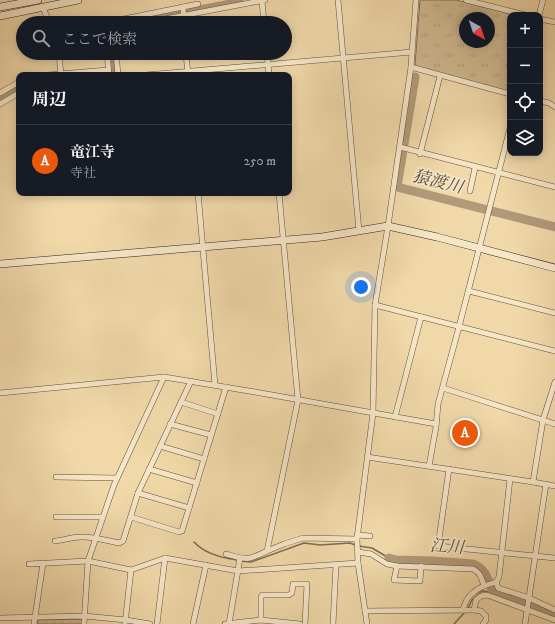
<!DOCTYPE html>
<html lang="ja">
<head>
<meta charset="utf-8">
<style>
  :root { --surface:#171b24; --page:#242831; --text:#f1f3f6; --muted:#9ea1a6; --line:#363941; --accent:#ea580c }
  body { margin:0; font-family:"IM FELL DW Pica","Noto Serif JP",serif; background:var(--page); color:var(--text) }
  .controls { position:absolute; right:12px; top:12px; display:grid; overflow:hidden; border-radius:8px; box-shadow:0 2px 10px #0003 }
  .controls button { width:36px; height:36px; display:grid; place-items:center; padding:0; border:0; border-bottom:1px solid var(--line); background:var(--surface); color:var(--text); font:20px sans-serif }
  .compass { position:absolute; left:459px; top:12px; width:36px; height:36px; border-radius:50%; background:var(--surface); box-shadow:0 2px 10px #0003; rotate:141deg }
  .you { position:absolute; left:361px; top:287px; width:14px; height:14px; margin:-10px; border:3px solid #fff; border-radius:50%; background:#1a73e8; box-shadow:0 0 0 6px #1a73e833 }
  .badge { display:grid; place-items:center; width:26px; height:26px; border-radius:50%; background:var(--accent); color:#fff; font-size:13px; font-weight:700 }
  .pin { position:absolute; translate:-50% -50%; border:2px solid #fff; box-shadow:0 1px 4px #0006 }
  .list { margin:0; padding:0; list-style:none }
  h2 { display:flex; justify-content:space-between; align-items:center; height:52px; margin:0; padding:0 16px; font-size:17px }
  h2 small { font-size:13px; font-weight:400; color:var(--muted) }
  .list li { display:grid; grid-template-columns:26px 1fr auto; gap:12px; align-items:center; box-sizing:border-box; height:72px; padding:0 16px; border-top:1px solid var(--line) }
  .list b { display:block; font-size:15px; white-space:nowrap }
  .list p { margin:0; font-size:13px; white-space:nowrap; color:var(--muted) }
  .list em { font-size:13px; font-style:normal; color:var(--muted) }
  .icon { flex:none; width:22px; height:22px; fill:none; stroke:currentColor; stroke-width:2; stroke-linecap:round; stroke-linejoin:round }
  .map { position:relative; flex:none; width:555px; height:624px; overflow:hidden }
  .search { position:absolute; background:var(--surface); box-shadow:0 2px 10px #0003; left:16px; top:16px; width:276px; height:44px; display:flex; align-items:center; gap:10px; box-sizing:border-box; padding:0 14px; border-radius:22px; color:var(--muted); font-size:15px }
  .panel { position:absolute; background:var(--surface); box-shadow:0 2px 10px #0003; left:16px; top:72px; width:276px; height:124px; border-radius:8px }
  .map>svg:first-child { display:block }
  .grass { fill:url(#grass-tufts); stroke:#826e56; fill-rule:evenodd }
  .park { fill:url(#park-dots); stroke:#826e56 }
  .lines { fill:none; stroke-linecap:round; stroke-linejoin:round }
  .stream { stroke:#7e6a53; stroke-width:1.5 }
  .canal { stroke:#b09a79; stroke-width:5 }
  .river { stroke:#b09a79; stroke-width:9 }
  .street-casing { stroke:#63503e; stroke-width:6 }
  .secondary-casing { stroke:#34231b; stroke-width:8 }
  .street { stroke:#f5e6c7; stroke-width:5 }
  .secondary { stroke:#f5e6c7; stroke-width:7 }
  .labels { text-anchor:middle; stroke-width:3.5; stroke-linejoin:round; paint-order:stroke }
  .water-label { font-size:17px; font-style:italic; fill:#5f4d3c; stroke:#f5e6c7 }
</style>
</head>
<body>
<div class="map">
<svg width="555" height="624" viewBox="0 0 555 624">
  <defs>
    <pattern id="grass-tufts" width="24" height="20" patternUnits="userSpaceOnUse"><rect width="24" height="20" fill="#d0b991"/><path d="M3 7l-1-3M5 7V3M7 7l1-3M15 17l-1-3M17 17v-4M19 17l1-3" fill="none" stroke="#b39f7c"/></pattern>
    <pattern id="park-dots" width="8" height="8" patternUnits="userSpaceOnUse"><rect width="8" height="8" fill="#d0b991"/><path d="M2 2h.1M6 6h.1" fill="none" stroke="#b39f7c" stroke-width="1.8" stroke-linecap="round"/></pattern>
  </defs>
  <rect width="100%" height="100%" fill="#f0d8a9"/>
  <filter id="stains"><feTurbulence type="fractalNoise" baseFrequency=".005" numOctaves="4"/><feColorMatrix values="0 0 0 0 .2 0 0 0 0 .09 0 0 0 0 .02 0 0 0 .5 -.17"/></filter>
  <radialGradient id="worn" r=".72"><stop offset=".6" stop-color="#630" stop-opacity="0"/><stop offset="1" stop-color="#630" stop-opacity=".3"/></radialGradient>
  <path class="grass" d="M420,0H456L515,15H510V92L417,67L415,65ZM465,18H489V42H465Z"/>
  <path class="park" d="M82,619V624H37V620Z"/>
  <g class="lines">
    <g class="stream">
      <path d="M194,542C205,554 222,558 237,560"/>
      <path d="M359,546L372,548L389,558"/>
      <path d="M241,561L251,562L304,543L320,545L350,543L355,545"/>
      <path d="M468,608L472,600L482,591L493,592"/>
      <path d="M454,624L465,612"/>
    </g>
    <g class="canal">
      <path d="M120,23L241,0"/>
      <path d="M90,75L114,72L113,53"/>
      <path d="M0,98L19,87"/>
    </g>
    <g class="river">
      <path d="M415,77L397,187L555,227"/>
      <path d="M389,558L396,560L433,561L473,564C486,569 488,580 493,592L555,615"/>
    </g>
    <defs>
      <g id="street">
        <path d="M338,0L359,231"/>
        <path d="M466,0L525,15"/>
        <path d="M262,1L264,23"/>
        <path d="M43,7L49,23"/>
        <path d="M183,7L184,23"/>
        <path d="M539,15L543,0"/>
        <path d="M540,19L555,22"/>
        <path d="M104,23L198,4"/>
        <path d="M144,23L265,0"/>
        <path d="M59,53L61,75"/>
        <path d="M107,53L109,75"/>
        <path d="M116,53L118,75"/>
        <path d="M186,53L188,75"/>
        <path d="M267,53L269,75"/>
        <path d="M411,67L510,94"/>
        <path d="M48,75L108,70"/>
        <path d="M146,75L412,52"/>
        <path d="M0,93L19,82"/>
        <path d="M540,101L549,103L555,107"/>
        <path d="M0,104L19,93"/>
        <path d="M400,147L555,187"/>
        <path d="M420,154L440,76"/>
        <path d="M470,191L475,168"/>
        <path d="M198,193L215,385"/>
        <path d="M469,291L555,313"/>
        <path d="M375,305L555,351"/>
        <path d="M555,382L543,420L533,482L555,486"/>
        <path d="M443,388L555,424"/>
        <path d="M0,393L164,377L255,392L436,424"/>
        <path d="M181,402L218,414"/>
        <path d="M395,417L421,317"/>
        <path d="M170,424L211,435"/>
        <path d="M160,446L204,459"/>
        <path d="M367,457L533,482"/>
        <path d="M429,466L436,427L438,404L459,327L510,128"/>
        <path d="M149,469L197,483"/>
        <path d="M449,469L438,546L555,558"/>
        <path d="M56,477L117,478"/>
        <path d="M138,493L189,508"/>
        <path d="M56,517H102"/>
        <path d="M131,517L179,532L182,531L226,387"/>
        <path d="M357,535L370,536"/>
        <path d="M55,541C64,540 72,537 81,537C93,536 107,541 119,543L123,541L138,493L191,381"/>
        <path d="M267,551L284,544L303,538L357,539"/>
        <path d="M358,552L371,554L387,564L397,566L473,569C480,572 482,579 484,586L496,582L498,588L529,598L555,610"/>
        <path d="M226,554C247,560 247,561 267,551L298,400L279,193"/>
        <path d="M29,564L88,561L114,485L164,377"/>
        <path d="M397,566L394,580L420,581L421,566"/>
        <path d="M496,582L499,577L510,479"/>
        <path d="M463,610C466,597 473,591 484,586"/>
        <path d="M474,610L481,611L486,616V620L483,624"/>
        <path d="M365,611L474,610L476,600L481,596L487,595L555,620"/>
        <path d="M0,618L84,616L126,620L150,624"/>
        <path d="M261,620V597L262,595H289L292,593L293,584H307L305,624"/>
        <path d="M34,624L43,563"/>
        <path d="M84,624L88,561L131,570L165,558L238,571L358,563"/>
        <path d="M125,624L131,570"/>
        <path d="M157,624L165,558"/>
        <path d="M193,624L206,565"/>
        <path d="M225,624L261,620L300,624"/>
        <path d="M229,624L240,558"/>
        <path d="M333,624L336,565"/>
        <path d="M367,624L358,563L357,539L373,413L375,305L388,226L411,67L416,0"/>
        <path d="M525,624L546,484"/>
      </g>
      <g id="secondary">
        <path d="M0,7L38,0"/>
        <path d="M0,16L78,0"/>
        <path d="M0,264L322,237L388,226L437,237L555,268"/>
      </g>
    </defs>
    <use href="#street" class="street-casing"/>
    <use href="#secondary" class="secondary-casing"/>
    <use href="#street" class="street"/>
    <use href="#secondary" class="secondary"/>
  </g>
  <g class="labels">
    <g class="water-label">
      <text transform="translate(438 181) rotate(14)" y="6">猿渡川</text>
      <text transform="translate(447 546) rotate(4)" y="6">江川</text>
    </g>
  </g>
  <rect width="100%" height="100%" filter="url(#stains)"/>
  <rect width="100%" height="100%" fill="url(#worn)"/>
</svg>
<div class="controls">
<button>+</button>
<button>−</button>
<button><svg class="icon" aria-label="locate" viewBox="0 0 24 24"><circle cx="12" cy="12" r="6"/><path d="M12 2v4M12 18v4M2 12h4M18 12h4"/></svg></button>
<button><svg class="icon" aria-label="layers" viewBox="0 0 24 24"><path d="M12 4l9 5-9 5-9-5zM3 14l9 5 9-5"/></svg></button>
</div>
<svg class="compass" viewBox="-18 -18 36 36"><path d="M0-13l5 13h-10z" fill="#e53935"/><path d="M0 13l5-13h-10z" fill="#9ea1a6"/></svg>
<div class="you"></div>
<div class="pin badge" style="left:465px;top:433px">A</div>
<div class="search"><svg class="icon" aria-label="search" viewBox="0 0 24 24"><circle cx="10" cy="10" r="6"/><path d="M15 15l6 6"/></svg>ここで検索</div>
<section class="panel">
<h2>周辺<small></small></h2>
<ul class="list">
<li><span class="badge">A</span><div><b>竜江寺</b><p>寺社</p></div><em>250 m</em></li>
</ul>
</section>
</div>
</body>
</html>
